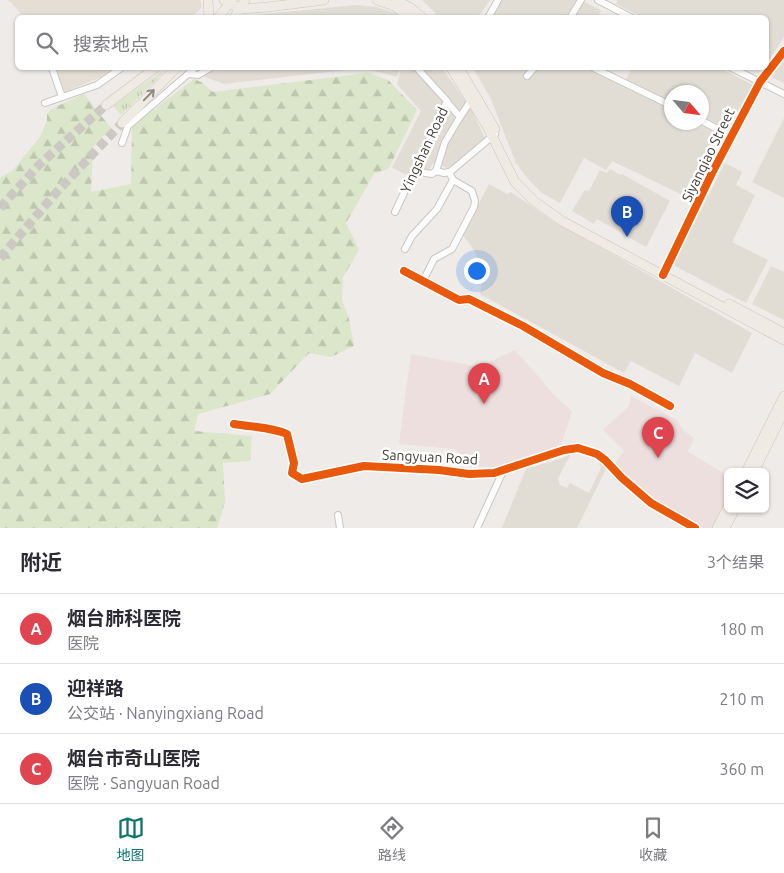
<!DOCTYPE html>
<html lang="zh">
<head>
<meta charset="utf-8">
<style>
  :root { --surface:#fff; --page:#f7f7f7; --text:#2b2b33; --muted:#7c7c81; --line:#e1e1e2; --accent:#0f766e }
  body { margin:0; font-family:Ubuntu,"Noto Sans SC",sans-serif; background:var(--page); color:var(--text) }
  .controls { position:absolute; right:15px; bottom:15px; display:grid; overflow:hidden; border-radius:8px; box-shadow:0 1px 4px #0004 }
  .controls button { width:45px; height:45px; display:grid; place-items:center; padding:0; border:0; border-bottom:1px solid var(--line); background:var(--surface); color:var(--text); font:25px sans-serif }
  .compass { position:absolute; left:664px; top:85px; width:45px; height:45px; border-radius:50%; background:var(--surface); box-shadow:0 1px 4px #0004; rotate:118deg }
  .you { position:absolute; left:476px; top:270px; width:18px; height:18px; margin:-12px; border:4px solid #fff; border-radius:50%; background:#1a73e8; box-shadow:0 0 0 8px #1a73e833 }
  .badge { display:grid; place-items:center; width:32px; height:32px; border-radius:50%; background:var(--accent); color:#fff; font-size:16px; font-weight:700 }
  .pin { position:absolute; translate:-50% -41px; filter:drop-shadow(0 1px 2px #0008) }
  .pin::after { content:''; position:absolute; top:26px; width:18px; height:15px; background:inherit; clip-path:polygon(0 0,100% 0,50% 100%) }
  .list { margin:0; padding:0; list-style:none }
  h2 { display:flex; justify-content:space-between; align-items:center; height:65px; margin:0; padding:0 20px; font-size:21px }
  h2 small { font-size:16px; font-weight:400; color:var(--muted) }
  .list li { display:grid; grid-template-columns:32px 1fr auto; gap:15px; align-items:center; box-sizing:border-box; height:70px; padding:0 20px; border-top:1px solid var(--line) }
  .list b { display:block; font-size:19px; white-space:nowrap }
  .list p { margin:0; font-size:16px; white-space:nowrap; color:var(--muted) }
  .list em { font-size:16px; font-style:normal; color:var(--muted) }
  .icon { flex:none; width:28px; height:28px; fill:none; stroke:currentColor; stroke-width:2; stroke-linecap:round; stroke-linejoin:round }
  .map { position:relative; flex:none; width:784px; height:528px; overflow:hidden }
  .search { position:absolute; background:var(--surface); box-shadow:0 1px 4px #0004; left:15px; right:15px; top:15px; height:55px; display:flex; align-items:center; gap:12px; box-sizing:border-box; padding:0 18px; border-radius:8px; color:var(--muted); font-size:19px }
  .sheet { height:275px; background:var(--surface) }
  nav { display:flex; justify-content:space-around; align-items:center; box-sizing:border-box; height:70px; border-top:1px solid var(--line); background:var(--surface); font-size:14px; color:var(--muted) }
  nav a { display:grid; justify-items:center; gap:2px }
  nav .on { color:var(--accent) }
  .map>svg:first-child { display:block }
  .residential { fill:#e1ddd5; fill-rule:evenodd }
  .education { fill:#e4ded4 }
  .medical { fill:#ecdfdd }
  .grass { fill:url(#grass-tufts) }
  .forest { fill:url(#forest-firs) }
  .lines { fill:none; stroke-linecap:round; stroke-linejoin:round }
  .major-tunnel { stroke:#ccc8c4; stroke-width:9; stroke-dasharray:9 4.5; stroke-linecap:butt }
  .minor-casing { stroke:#cac7c4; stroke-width:8 }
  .major-casing { stroke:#cfc6b7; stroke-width:10 }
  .minor { stroke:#fcfcfc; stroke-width:6 }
  .major { stroke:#efebe4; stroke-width:9 }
  .cycleway-casing { stroke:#fff; stroke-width:11 }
  .cycleway { stroke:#e8590c; stroke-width:8 }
  .oneway { stroke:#908b84 }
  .labels { text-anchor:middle; stroke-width:5; stroke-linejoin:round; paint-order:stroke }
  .street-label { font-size:14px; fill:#423d35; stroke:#fff }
</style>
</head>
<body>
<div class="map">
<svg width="784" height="528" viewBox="0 0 784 528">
  <defs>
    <pattern id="grass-tufts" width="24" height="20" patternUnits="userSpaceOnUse" patternTransform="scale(1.25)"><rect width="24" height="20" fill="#dce6ca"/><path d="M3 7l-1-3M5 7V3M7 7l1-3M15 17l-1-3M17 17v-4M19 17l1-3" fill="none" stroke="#bec6ae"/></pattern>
    <pattern id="forest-firs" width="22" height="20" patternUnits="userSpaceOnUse" patternTransform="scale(1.25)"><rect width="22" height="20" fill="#dce6ca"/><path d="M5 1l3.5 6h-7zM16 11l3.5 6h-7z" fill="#bec6ae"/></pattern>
  </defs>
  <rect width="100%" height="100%" fill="#eeebe8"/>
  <g class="residential">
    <path d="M422,0H490L478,17L440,18Z"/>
    <path d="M500,0H580L601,10L598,17L489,18Z"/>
    <path d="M618,0H784V37L767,63L766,18L642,17L616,4Z"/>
    <path d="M356,5L377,7L397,14L402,17H252L254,15Z"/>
    <path d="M784,59V83L771,77Z"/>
    <path d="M201,68H400L397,77L364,68L224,84L195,73Z"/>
    <path d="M401,68H442L472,110L485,139L448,168L433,163L429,170L414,166L408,175L392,168L421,111L397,84Z"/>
    <path d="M473,68H588L623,85L632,68H720L753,85L722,138L693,200L612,161L606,170L584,158L560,203L542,193L528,179L516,163L490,97ZM672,92H702V122H672Z"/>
    <path d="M784,118V198L752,182Z"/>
    <path d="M725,163L742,172L736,185L755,195L732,242L768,260L746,303L673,265Z"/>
    <path d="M610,169L620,175L622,174L670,201L646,247L597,219L594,224L572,211L585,190L589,191L600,170L607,173Z"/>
    <path d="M489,184L507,194L511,192L553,221L752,333L732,373L695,353L679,386L631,361L624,373L480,294L483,275L479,261L472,247L463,235Z"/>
    <path d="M771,266L784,272V320L752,304Z"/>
    <path d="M571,454L558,478L560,485L567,488L570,483L589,493L601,468L598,461L607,467L577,528H502L526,469L563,458Z"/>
  </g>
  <g class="education">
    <path d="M7,0H200L202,5L201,8L192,17L24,18L12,3Z"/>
    <path d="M56,68H114L99,78L64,92Z"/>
  </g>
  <g class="medical">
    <path d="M515,350L556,397L572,411L561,445L497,467L472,466L455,449L399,444L411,354L479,367Z"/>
    <path d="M631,396L677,420L683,430L694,438L688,452L723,473L729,469L735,472H728V498L712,528H704L653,498L626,476L615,464L624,451L603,430L629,406Z"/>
  </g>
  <path class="grass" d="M161,72L162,74L121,115L113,106Z"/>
  <path class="forest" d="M368,73L388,80L417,110L389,168L374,174L346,223L359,250L343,277L342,300L349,319L354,346L331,357L309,353L270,394L198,414L194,431L252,436L250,461L223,463L225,502L217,528H0V178L13,170L40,137L47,121V114L51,109L84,94L111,128L93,147L91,192L131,184L132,126L194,79L201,82L213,92Z"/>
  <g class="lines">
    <g class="major-tunnel">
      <path d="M0,208L39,165L106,105"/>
      <path d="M0,258L55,194L122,123"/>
    </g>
    <defs>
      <g id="minor">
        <path d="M598,0L632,18"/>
        <path d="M488,18L498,0"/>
        <path d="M570,18L581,0"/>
        <path d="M52,68L62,97"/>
        <path d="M594,68L672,106"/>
        <path d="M732,68L784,94"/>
        <path d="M189,74L198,75L210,68"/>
        <path d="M527,76L534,68"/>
        <path d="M45,103L97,85L121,68"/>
        <path d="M460,117L472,99"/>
        <path d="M702,121L731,136"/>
        <path d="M122,143L128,126L195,68"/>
        <path d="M415,169L425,173L432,174L436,171L445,142L460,117L448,103"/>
        <path d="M436,171L444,173L450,172L495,134"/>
        <path d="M395,212L447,101L417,68"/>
        <path d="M405,249L412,236L437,209L453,180L449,172"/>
        <path d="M404,271L459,300L469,299L523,326L603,373L630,384L670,406"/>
        <path d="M663,275L712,173L760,82L784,51"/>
        <path d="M423,281L434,259L452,249L474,207L475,201L472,191L453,180"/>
        <path d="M234,424C251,427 272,427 287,434L294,463L292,473L302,479L364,466L439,470L469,474L494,473L564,450L578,448L597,454L605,460L622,478L651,503L695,528"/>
        <path d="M338,515L340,528"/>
        <path d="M477,528L504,469"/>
      </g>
      <g id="major">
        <path d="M208,0L209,18"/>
        <path d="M224,0L241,9L268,7L324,0"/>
        <path d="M377,0L394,6L412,18"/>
        <path d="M396,0L411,8L423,18"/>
        <path d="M218,18L232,0"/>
        <path d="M234,18L245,0"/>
        <path d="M451,68L486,124L515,182L534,201L562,221L784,340"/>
        <path d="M459,68L495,129"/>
        <path d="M106,105L155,68"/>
        <path d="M122,123L176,68"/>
        <path d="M729,304L784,333"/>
        <path d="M746,472L784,396"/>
        <path d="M754,472L784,411"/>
        <path d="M717,528L728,507"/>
        <path d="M725,528L735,509"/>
      </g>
    </defs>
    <use href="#minor" class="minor-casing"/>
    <use href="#major" class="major-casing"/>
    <use href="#minor" class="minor"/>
    <use href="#major" class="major"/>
    <defs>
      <g id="cycleway">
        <path d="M404,271L459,300L469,299L523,326L603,373L630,384L670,406"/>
        <path d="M663,275L712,173L760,82L784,51"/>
        <path d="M234,424C251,427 272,427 287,434L294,463L292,473L302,479L364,466L439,470L469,474L494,473L564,450L578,448L597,454L605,460L622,478L651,503L695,528"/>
      </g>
    </defs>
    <use href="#cycleway" class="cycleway-casing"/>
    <use href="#cycleway" class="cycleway"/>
  </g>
  <defs><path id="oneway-shaft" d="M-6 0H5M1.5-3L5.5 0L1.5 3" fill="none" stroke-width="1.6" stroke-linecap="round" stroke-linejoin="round" transform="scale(1.25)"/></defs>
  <use class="oneway" href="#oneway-shaft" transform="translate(149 95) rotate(-46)"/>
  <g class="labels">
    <g class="street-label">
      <text transform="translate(424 150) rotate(-65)" y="5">Yingshan Road</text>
      <text transform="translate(708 155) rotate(-64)" y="5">Siyanqiao Street</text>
      <text transform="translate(430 457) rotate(3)" y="5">Sangyuan Road</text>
    </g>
  </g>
</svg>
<div class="controls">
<button><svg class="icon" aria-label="layers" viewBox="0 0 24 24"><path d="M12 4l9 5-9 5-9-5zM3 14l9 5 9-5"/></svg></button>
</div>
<svg class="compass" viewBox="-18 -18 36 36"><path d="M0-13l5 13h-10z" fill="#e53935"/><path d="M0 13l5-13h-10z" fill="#7c7c81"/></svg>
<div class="you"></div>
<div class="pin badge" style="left:484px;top:404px;background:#e0444e">A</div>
<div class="pin badge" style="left:627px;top:237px;background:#1a4fb4">B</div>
<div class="pin badge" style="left:658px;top:458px;background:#e0444e">C</div>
<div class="search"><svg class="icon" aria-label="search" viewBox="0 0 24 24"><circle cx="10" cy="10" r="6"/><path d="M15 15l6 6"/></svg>搜索地点</div>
</div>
<section class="sheet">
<h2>附近<small>3个结果</small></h2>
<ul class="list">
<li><span class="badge" style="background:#e0444e">A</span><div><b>烟台肺科医院</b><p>医院</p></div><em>180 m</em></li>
<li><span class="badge" style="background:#1a4fb4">B</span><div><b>迎祥路</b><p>公交站 · Nanyingxiang Road</p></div><em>210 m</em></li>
<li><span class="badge" style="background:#e0444e">C</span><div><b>烟台市奇山医院</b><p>医院 · Sangyuan Road</p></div><em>360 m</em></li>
</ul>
</section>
<nav>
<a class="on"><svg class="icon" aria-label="map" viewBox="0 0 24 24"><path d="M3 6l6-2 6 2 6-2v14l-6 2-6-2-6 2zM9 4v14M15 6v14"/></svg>地图</a>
<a><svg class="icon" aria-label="directions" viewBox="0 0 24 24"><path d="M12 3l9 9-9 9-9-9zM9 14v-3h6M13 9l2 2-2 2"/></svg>路线</a>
<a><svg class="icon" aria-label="saved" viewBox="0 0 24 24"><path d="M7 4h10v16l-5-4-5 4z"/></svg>收藏</a>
</nav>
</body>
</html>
